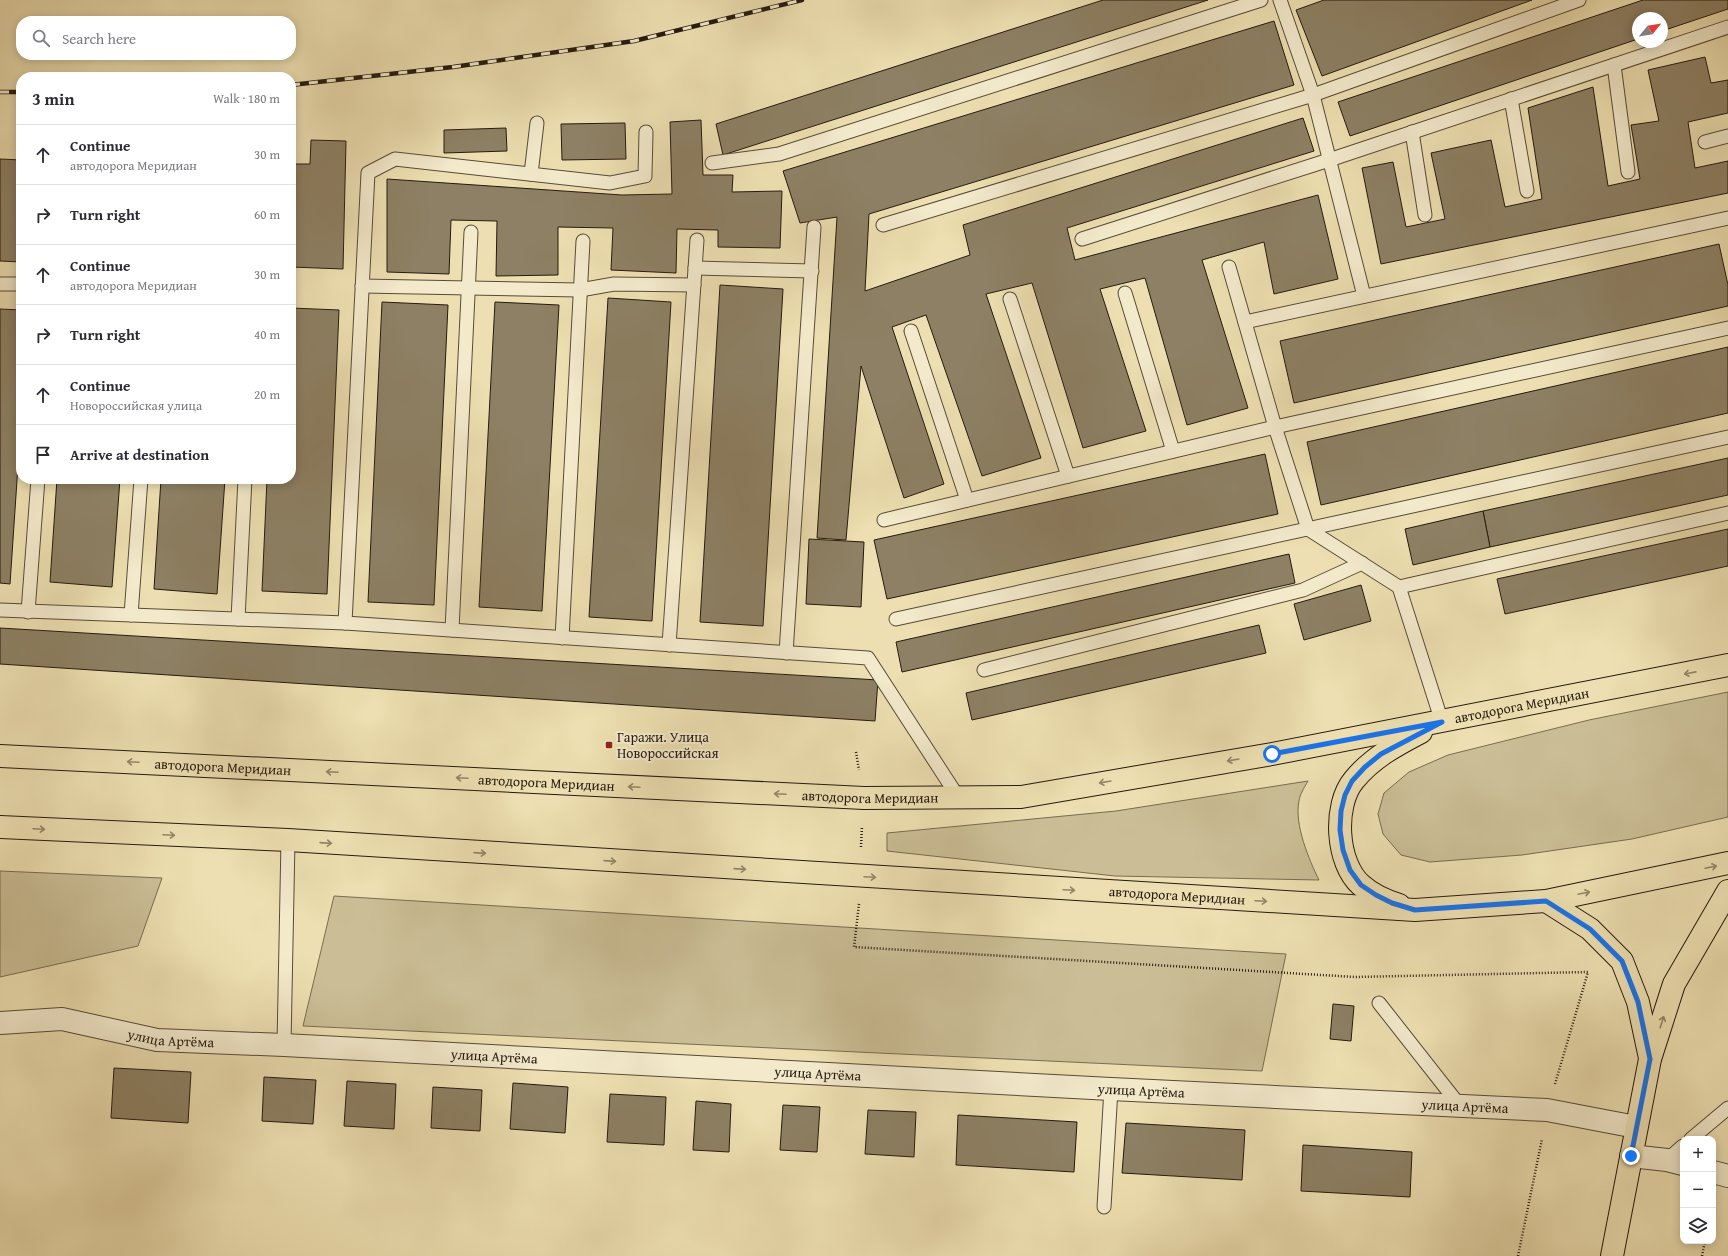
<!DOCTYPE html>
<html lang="en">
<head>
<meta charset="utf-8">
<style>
  :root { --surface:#fff; --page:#f2f2f3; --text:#2b2b33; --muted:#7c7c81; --line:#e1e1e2 }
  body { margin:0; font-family:"Gentium Book Plus",serif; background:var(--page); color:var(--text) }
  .controls { position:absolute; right:12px; bottom:12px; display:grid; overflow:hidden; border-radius:8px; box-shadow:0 2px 10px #0003 }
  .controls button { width:36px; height:36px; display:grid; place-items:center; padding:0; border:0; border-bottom:1px solid var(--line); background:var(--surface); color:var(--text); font:20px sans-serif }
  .compass { position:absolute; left:1632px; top:12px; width:36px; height:36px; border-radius:50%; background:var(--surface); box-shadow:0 2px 10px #0003; rotate:60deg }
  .stop { position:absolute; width:12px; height:12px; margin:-9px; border:3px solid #1a73e8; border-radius:50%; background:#fff }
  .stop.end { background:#1a73e8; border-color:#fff; box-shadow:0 1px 4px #0008 }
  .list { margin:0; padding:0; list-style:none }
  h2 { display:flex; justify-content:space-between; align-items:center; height:52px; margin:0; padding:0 16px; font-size:17px }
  h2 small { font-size:13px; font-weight:400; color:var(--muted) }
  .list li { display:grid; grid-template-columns:26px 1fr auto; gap:12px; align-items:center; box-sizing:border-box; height:60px; padding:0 16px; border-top:1px solid var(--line) }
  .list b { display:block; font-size:15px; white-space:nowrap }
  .list p { margin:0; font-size:13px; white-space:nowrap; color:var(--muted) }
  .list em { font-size:13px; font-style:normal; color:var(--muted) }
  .icon { flex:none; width:22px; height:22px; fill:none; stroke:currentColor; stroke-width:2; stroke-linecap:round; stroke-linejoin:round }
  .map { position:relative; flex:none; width:1728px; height:1256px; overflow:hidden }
  .search { position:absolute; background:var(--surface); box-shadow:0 2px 10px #0003; left:16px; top:16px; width:280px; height:44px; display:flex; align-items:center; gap:10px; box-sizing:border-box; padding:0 14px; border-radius:16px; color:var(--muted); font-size:15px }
  .panel { position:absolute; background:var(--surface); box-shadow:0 2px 10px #0003; left:16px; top:72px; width:280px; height:412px; border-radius:16px }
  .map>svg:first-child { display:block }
  .green { fill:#cbbe96; stroke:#786c53 }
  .building { fill:#8d8064; stroke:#251a10 }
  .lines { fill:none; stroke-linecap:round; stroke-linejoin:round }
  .service-casing { stroke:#574b38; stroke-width:15 }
  .minor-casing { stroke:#574b38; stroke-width:24 }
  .primary-casing { stroke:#251a10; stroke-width:24 }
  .path { stroke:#251a10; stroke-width:2.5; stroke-dasharray:1 2; stroke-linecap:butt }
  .service { stroke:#f3eacc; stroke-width:13 }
  .minor { stroke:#f3eacc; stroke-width:22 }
  .primary { stroke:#eddfb1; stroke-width:22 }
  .rail-casing { stroke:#251a10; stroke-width:4.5 }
  .rail { stroke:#f3eacc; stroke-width:3; stroke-dasharray:9; stroke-linecap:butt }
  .oneway { stroke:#938669 }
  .route { stroke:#1a73e8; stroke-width:5 }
  .poi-dot { fill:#8f2418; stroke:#f3eacc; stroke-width:1.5 }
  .labels { text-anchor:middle; stroke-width:4; stroke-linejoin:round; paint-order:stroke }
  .street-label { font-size:14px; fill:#251a10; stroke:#f3eacc }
  .poi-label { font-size:14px; fill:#251a10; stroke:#f3eacc; text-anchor:start }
</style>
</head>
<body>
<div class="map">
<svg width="1728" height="1256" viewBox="0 0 1728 1256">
  <rect width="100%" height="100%" fill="#eddfb1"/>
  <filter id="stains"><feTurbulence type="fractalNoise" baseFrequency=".005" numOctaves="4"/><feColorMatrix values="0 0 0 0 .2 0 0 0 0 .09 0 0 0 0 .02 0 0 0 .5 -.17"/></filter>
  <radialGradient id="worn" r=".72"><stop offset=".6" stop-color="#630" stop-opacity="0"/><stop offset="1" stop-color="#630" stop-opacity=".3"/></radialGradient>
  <g class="green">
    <path d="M1728,692V817L1632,839L1522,855L1430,862L1401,855L1383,834L1378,814L1384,793L1409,772L1448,755L1589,720Z"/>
    <path d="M1308,781C1304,788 1300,794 1299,801C1294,824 1309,860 1319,880L1115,876L887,851V833L1116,811Z"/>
    <path d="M0,871L162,878L138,946L0,977Z"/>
    <path d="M334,896L1286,954L1262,1071L303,1026Z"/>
  </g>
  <g class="building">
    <path d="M1103,0H1208L723,155L716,124Z"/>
    <path d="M1324,0H1532L1322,76L1296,10Z"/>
    <path d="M1643,0H1728V9L1662,31V18H1638V39L1350,136L1338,102Z"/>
    <path d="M1274,21L1294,85L869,214L865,291L970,255L963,225L1303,118L1314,151L1067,228L1075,260L1318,195L1338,279L1274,294L1264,242L1202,260L1248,408L1187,425L1145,278L1100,289L1146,431L1083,448L1032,283L986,294L1041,458L982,476L926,315L892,327L944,484L904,498L861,366L846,540L817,538L837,217L800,223L783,171Z"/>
    <path d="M1705,57L1711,83L1728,80V113L1688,122L1695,168L1728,161V193L1381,264L1362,168L1393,162L1406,227L1445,219L1431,153L1491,140L1505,207L1542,199L1528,108L1593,87L1608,186L1640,179L1631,125L1659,121L1648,70Z"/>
    <path d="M701,120L703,175H733L732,192L782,191L780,248L718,247V230L677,229L676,273L611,270L613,228L558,227V275L496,276L497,221L451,220L449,274L387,272V179L622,195L672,194L670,122Z"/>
    <path d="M625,123L626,159L562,160L561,124Z"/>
    <path d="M506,128L507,151L444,153V130Z"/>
    <path d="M311,140L346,141L343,269L291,267V164H310Z"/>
    <path d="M0,159L21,160V262L0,261Z"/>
    <path d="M1719,244L1728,285V306L1294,403L1280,341Z"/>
    <path d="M720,285L783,289L763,626L700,622Z"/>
    <path d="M608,298L671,302L652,621L589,617Z"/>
    <path d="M382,302L448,305L434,605L368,602Z"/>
    <path d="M495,302L559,305L542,611L479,607Z"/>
    <path d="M291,308L339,310L327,594L262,591L267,479H291Z"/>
    <path d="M0,309L21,310V421L10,584L0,583Z"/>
    <path d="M1728,347V413L1321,505L1307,442Z"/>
    <path d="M1265,454L1278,514L887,599L874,540Z"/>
    <path d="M1728,458V495L1490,547L1483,511Z"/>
    <path d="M57,479H120L112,587L50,582Z"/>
    <path d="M161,479H225L217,594L154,589Z"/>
    <path d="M1483,511L1490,547L1413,565L1405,529Z"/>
    <path d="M1728,529V566L1505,614L1497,579Z"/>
    <path d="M809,539L864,542L861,607L806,604Z"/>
    <path d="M1289,554L1295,583L902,672L896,642Z"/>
    <path d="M1361,585L1371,621L1304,640L1294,604Z"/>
    <path d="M1259,625L1266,653L972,720L966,693Z"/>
    <path d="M0,628L878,680L875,721L0,664Z"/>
    <path d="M1333,1004L1354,1006L1351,1041L1330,1039Z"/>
    <path d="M114,1068L191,1072L188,1123L111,1118Z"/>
    <path d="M264,1077L316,1080L313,1124L262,1121Z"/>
    <path d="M347,1081L396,1084L394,1129L344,1126Z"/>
    <path d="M513,1083L568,1087L565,1133L510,1129Z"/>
    <path d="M433,1087L482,1090L480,1131L431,1128Z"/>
    <path d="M610,1094L666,1097L664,1145L607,1142Z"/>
    <path d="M696,1101L731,1104L729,1152L693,1150Z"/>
    <path d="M783,1105L820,1107L817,1152L780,1150Z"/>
    <path d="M868,1110L916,1112L914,1157L865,1154Z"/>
    <path d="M958,1115L1077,1122L1074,1172L956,1165Z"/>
    <path d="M1126,1123L1245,1130L1242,1180L1122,1173Z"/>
    <path d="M1303,1145L1412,1152L1410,1197L1301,1191Z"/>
  </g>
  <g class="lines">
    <defs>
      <g id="service">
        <path d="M1280,0L1313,95L1364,296"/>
        <path d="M1614,65L1628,172"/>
        <path d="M1511,99L1527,191"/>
        <path d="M1412,132L1425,215"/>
        <path d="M1705,142L1728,136"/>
        <path d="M712,163L779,154L1261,0"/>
        <path d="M531,174L537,123"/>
        <path d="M883,225L1313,95L1579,0"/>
        <path d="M1082,239L1329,160L1728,27"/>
        <path d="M1229,267L1275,427L1308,529L1399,587L1442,722"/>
        <path d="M695,268L812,271"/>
        <path d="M0,284H21"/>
        <path d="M362,286L580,290L614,284L694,285"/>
        <path d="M1125,293L1173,451"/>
        <path d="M1010,299L1068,476"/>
        <path d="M1245,322L1728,218"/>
        <path d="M911,331L967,500"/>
        <path d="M884,520L1275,427L1728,328"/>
        <path d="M1399,587L1728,513"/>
        <path d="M0,610L345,623L868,658L958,797"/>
        <path d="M28,612L38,479"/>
        <path d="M131,615L141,479"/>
        <path d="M238,619L245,479"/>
        <path d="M896,619L1728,437"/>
        <path d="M345,623L368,173L395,159L610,183L645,176L646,132"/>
        <path d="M452,630L471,232"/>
        <path d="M562,638L583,241"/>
        <path d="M669,645L697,240"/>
        <path d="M786,653L814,227"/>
        <path d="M984,670L1303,590L1362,563"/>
        <path d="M1379,1003L1460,1106"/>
        <path d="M284,1045L288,840"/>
        <path d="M1691,1139L1728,1108"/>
        <path d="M1667,1160L1683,1146"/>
        <path d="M1104,1207L1111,1089"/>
      </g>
      <g id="minor">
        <path id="s1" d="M0,1023L62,1019L157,1040L284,1045L1111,1089L1547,1110L1636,1127"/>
        <path d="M1631,1156L1667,1160L1683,1164"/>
        <path d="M1713,1172L1728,1176"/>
      </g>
      <g id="primary">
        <path id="s2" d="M0,756L864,798L1021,797L1272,754L1728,665"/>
        <path id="s3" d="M0,827L288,840L1415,910L1546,901L1728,863"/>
        <path d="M1546,901L1590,929L1622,961L1638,1002L1650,1058"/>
        <path d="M1399,905C1386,901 1371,894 1361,885C1336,863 1333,805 1354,780C1372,758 1396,745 1421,732"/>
        <path d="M1612,1256L1650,1059L1674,984L1728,891"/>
      </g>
    </defs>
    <use href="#service" class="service-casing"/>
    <use href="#minor" class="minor-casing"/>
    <use href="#primary" class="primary-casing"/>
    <g class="path">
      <path d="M856,752L859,770"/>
      <path d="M861,847L862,826"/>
      <path d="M859,904L854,947L1355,977L1588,972L1555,1084"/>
      <path d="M1518,1256L1542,1139"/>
      <path d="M1702,1256L1705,1241"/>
    </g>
    <use href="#service" class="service"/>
    <use href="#minor" class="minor"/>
    <use href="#primary" class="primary"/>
    <defs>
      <g id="rail">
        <path d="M291,85L453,67L634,41L802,0"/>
        <path d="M0,92H21"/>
      </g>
    </defs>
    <use href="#rail" class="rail-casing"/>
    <use href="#rail" class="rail"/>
  </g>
  <defs><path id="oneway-shaft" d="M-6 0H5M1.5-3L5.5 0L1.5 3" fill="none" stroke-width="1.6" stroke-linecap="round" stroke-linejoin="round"/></defs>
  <g class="oneway">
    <use href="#oneway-shaft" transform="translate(1690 673) rotate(169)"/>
    <use href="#oneway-shaft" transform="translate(1233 760) rotate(170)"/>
    <use href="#oneway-shaft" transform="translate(133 762) rotate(-177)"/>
    <use href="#oneway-shaft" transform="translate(332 772) rotate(-177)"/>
    <use href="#oneway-shaft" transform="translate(462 778) rotate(-177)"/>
    <use href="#oneway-shaft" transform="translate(1105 782) rotate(170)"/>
    <use href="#oneway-shaft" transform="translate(634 787) rotate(-177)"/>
    <use href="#oneway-shaft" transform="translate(780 794) rotate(-177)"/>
    <use href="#oneway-shaft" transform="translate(39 829) rotate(3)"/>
    <use href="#oneway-shaft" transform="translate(169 835) rotate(3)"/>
    <use href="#oneway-shaft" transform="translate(326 843) rotate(4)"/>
    <use href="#oneway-shaft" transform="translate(480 853) rotate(4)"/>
    <use href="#oneway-shaft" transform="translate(610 861) rotate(4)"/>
    <use href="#oneway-shaft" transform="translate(1711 867) rotate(-12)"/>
    <use href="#oneway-shaft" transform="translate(740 869) rotate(4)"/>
    <use href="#oneway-shaft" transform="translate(870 877) rotate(3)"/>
    <use href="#oneway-shaft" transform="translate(1069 890) rotate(3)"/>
    <use href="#oneway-shaft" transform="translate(1584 893) rotate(-12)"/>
    <use href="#oneway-shaft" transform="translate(1261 901) rotate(3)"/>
    <use href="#oneway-shaft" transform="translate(1662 1022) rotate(-72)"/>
  </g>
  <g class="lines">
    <path class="route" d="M1272,754L1442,722L1381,754L1365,767L1352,781L1345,795L1341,811L1340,830L1343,850L1350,870L1361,885L1376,895L1392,903L1415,910L1546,901L1590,929L1622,961L1638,1002L1650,1059L1631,1156"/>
  </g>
  <rect class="poi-dot" x="605" y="741" width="8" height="8" rx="2"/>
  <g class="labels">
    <g class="street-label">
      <text dy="5" stroke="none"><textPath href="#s2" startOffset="1531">автодорога Меридиан</textPath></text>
      <text dy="5" stroke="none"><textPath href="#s2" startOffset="223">автодорога Меридиан</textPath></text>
      <text dy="5" stroke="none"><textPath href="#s2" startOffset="547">автодорога Меридиан</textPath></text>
      <text dy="5" stroke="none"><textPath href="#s2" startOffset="871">автодорога Меридиан</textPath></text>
      <text dy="5" stroke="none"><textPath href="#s3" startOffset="1179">автодорога Меридиан</textPath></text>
      <text dy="5" stroke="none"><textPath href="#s1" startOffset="173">улица Артёма</textPath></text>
      <text dy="5" stroke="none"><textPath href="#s1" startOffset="497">улица Артёма</textPath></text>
      <text dy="5" stroke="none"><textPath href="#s1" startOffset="821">улица Артёма</textPath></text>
      <text dy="5" stroke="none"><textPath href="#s1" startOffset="1145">улица Артёма</textPath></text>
      <text dy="5" stroke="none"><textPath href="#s1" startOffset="1469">улица Артёма</textPath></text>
    </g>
    <g class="poi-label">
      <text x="617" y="742">Гаражи. Улица<tspan x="617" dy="16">Новороссийская</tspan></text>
    </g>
  </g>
  <rect width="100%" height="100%" filter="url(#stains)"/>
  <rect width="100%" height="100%" fill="url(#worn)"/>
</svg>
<div class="controls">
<button>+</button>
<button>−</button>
<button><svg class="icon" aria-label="layers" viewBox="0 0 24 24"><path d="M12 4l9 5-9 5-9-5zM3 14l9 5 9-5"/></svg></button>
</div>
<svg class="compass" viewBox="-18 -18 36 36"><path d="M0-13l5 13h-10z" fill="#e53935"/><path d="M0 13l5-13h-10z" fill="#7c7c81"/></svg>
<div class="stop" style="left:1272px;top:754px"></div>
<div class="stop end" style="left:1631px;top:1156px"></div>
<div class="search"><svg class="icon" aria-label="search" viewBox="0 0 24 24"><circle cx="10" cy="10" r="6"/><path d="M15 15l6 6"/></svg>Search here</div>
<section class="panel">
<h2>3 min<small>Walk · 180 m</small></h2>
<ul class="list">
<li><svg class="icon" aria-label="ahead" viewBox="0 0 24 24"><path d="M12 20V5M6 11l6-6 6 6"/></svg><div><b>Continue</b><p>автодорога Меридиан</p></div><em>30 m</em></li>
<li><svg class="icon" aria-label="right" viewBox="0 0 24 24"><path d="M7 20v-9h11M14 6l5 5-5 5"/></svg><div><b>Turn right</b></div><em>60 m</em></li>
<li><svg class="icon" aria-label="ahead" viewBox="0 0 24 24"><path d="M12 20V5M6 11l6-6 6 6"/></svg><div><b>Continue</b><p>автодорога Меридиан</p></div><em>30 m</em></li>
<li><svg class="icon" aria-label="right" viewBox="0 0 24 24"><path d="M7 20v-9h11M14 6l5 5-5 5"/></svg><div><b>Turn right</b></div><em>40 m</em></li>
<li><svg class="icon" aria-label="ahead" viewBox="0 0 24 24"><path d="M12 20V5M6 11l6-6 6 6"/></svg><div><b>Continue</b><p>Новороссийская улица</p></div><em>20 m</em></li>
<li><svg class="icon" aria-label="arrive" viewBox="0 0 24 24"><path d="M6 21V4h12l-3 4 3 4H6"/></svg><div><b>Arrive at destination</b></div></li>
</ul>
</section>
</div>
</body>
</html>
